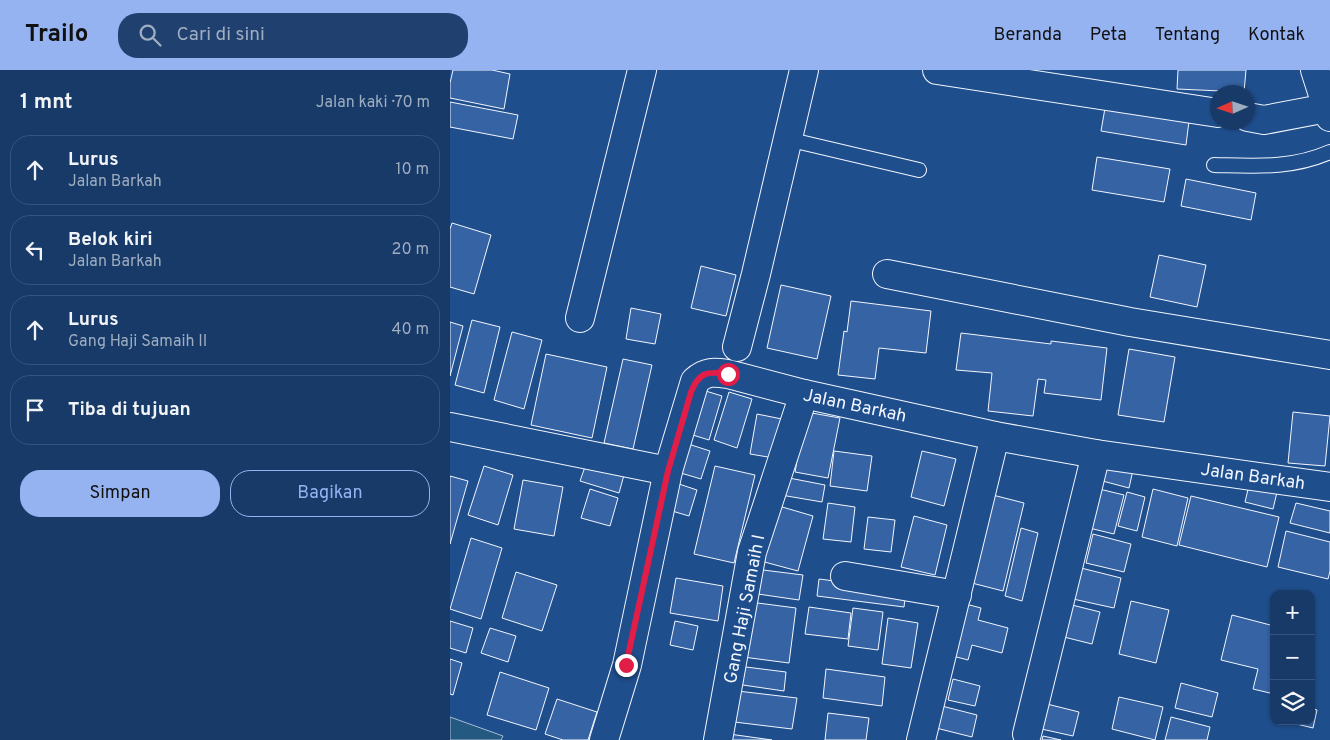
<!DOCTYPE html>
<html lang="id">
<head>
<meta charset="utf-8">
<style>
  :root { --surface:#173a69; --page:#20416f; --text:#f1f3f6; --muted:#9eadc0; --line:#36547d; --accent:#95b2f1 }
  body { margin:0; font-family:Overpass,sans-serif; background:var(--page); color:var(--text) }
  .controls { position:absolute; right:15px; bottom:15px; display:grid; overflow:hidden; border-radius:10px; box-shadow:0 1px 4px #0004 }
  .controls button { width:45px; height:45px; display:grid; place-items:center; padding:0; border:0; border-bottom:1px solid var(--line); background:var(--surface); color:var(--text); font:25px sans-serif }
  .compass { position:absolute; left:760px; top:15px; width:45px; height:45px; border-radius:50%; background:var(--surface); box-shadow:0 1px 4px #0004; rotate:267deg }
  .stop { position:absolute; width:15px; height:15px; margin:-11px; border:4px solid #e11d48; border-radius:50%; background:#fff }
  .stop.end { background:#e11d48; border-color:#fff; box-shadow:0 1px 5px #0008 }
  .list { margin:0; padding:0; list-style:none }
  h2 { display:flex; justify-content:space-between; align-items:center; height:65px; margin:0; padding:0 20px; font-size:21px }
  h2 small { font-size:16px; font-weight:400; color:var(--muted) }
  .list li { display:grid; grid-template-columns:32px 1fr auto; gap:15px; align-items:center; box-sizing:border-box; height:70px; margin:0 10px 10px; padding:0 10px; border:1px solid var(--line); border-radius:20px }
  .list b { display:block; font-size:19px; white-space:nowrap }
  .list p { margin:0; font-size:16px; white-space:nowrap; color:var(--muted) }
  .list em { font-size:16px; font-style:normal; color:var(--muted) }
  .actions { display:flex; gap:10px; padding:15px 20px }
  .actions a { flex:1; padding:11px 0; border:1px solid var(--accent); border-radius:20px; text-align:center; font-size:18px; color:var(--accent) }
  .actions .main { background:var(--accent); color:#111 }
  .icon { flex:none; width:28px; height:28px; fill:none; stroke:currentColor; stroke-width:2; stroke-linecap:round; stroke-linejoin:round }
  .map { position:relative; flex:none; width:880px; height:670px; overflow:hidden }
  header { display:flex; align-items:center; gap:30px; box-sizing:border-box; height:70px; padding:0 25px; background:var(--accent); color:#111 }
  header strong { font-size:24px }
  nav { display:flex; gap:28px; margin-inline-start:auto; font-size:18px }
  .search { width:350px; height:45px; background:var(--page); display:flex; align-items:center; gap:12px; box-sizing:border-box; padding:0 18px; border-radius:20px; color:var(--muted); font-size:19px }
  main { display:flex }
  aside { flex:1; background:var(--surface) }
  .map>svg:first-child { display:block }
  .green { fill:#245a82; stroke:#a8bbd7 }
  .building { fill:#3563a3; stroke:#f2f6ff }
  .lines { fill:none; stroke-linecap:round; stroke-linejoin:round }
  .lane-casing { stroke:#f2f6ff; stroke-width:16 }
  .street-casing { stroke:#f2f6ff; stroke-width:30 }
  .secondary-casing { stroke:#f2f6ff; stroke-width:30 }
  .lane { stroke:#1f4e8c; stroke-width:14 }
  .street { stroke:#1f4e8c; stroke-width:28 }
  .secondary { stroke:#1f4e8c; stroke-width:28 }
  .route { stroke:#e11d48; stroke-width:6 }
  .labels { text-anchor:middle; stroke-width:4; stroke-linejoin:round; paint-order:stroke }
  .street-label { font-size:18px; fill:#f2f6ff; stroke:#1f4e8c }
</style>
</head>
<body>
<header>
<strong>Trailo</strong>
<div class="search"><svg class="icon" aria-label="search" viewBox="0 0 24 24"><circle cx="10" cy="10" r="6"/><path d="M15 15l6 6"/></svg>Cari di sini</div>
<nav><a>Beranda</a><a>Peta</a><a>Tentang</a><a>Kontak</a></nav>
</header>
<main>
<aside>
<h2>1 mnt<small>Jalan kaki · 70 m</small></h2>
<ul class="list">
<li><svg class="icon" aria-label="ahead" viewBox="0 0 24 24"><path d="M12 20V5M6 11l6-6 6 6"/></svg><div><b>Lurus</b><p>Jalan Barkah</p></div><em>10 m</em></li>
<li><svg class="icon" aria-label="left" viewBox="0 0 24 24"><path d="M17 20v-9H6M10 6l-5 5 5 5"/></svg><div><b>Belok kiri</b><p>Jalan Barkah</p></div><em>20 m</em></li>
<li><svg class="icon" aria-label="ahead" viewBox="0 0 24 24"><path d="M12 20V5M6 11l6-6 6 6"/></svg><div><b>Lurus</b><p>Gang Haji Samaih II</p></div><em>40 m</em></li>
<li><svg class="icon" aria-label="arrive" viewBox="0 0 24 24"><path d="M6 21V4h12l-3 4 3 4H6"/></svg><div><b>Tiba di tujuan</b></div></li>
</ul>
<div class="actions"><a class="main">Simpan</a><a>Bagikan</a></div>
</aside>
<div class="map">
<svg width="880" height="670" viewBox="0 0 880 670">
  <rect width="100%" height="100%" fill="#1f4e8c"/>
  <path class="green" d="M0,647L53,666L51,670H0Z"/>
  <g class="building">
    <path d="M3,0H42L60,4L54,39L0,28V13Z"/>
    <path d="M728,0H796L794,22L727,19Z"/>
    <path d="M0,32L68,45L63,69L0,57Z"/>
    <path d="M655,38L739,51L736,75L651,61Z"/>
    <path d="M647,87L720,99L714,132L642,120Z"/>
    <path d="M736,109L806,123L801,150L731,136Z"/>
    <path d="M2,153L41,165L24,224L0,217V159Z"/>
    <path d="M709,185L756,195L747,237L700,227Z"/>
    <path d="M251,196L286,205L276,246L241,238Z"/>
    <path d="M331,215L381,226L367,289L317,278Z"/>
    <path d="M401,231L481,241L476,283L429,278L425,309L388,305L394,261L397,262Z"/>
    <path d="M181,238L211,244L205,274L176,269Z"/>
    <path d="M22,250L50,257L34,323L5,315Z"/>
    <path d="M0,252L13,256L0,306Z"/>
    <path d="M62,262L92,270L74,339L44,330Z"/>
    <path d="M511,263L601,274V271L657,278L651,330L594,323L596,310L588,309L583,346L538,341L542,303L506,300Z"/>
    <path d="M679,279L725,287L714,352L668,345Z"/>
    <path d="M96,284L157,297L142,368L81,355Z"/>
    <path d="M173,289L202,295L183,379L154,373Z"/>
    <path d="M246,318L272,326L259,370L233,362Z"/>
    <path d="M279,322L302,329L287,378L264,370Z"/>
    <path d="M356,342L390,348L378,408L345,402Z"/>
    <path d="M843,342L880,346L875,396L838,393Z"/>
    <path d="M307,344L337,350L330,389L300,384Z"/>
    <path d="M232,372L260,381L251,409L224,401Z"/>
    <path d="M384,381L422,386L417,421L380,416Z"/>
    <path d="M472,381L506,389L494,436L461,427Z"/>
    <path d="M649,392L683,400L679,418L645,409Z"/>
    <path d="M136,394L174,405L169,423L130,411Z"/>
    <path d="M34,396L63,405L48,455L18,445Z"/>
    <path d="M265,396L305,405L284,493L244,484Z"/>
    <path d="M0,406L18,411L0,474Z"/>
    <path d="M334,407L375,415L372,432L331,425Z"/>
    <path d="M73,410L113,417L104,466L64,459Z"/>
    <path d="M220,411L247,420L239,446L212,438Z"/>
    <path d="M800,411L828,418L823,439L795,432Z"/>
    <path d="M641,417L674,425L664,464L631,456Z"/>
    <path d="M140,419L168,428L160,456L131,448Z"/>
    <path d="M703,419L738,428L727,476L692,467Z"/>
    <path d="M677,422L695,427L687,461L668,456Z"/>
    <path d="M535,423L574,433L553,521L514,511Z"/>
    <path d="M741,426L829,447L817,497L729,475Z"/>
    <path d="M378,433L405,437L401,472L373,469Z"/>
    <path d="M846,433L880,441V463L840,453Z"/>
    <path d="M322,434L363,446L348,501L307,490Z"/>
    <path d="M464,446L497,455L485,505L451,497Z"/>
    <path d="M418,447L445,450L441,482L414,479Z"/>
    <path d="M571,458L588,463L572,531L555,526Z"/>
    <path d="M836,461L880,472V501L878,509L828,497Z"/>
    <path d="M643,464L681,474L674,502L636,493Z"/>
    <path d="M21,468L52,478L31,549L0,539Z"/>
    <path d="M631,498L671,508L664,538L623,529Z"/>
    <path d="M305,499L353,505L349,530L301,523Z"/>
    <path d="M66,502L107,515L92,561L52,548Z"/>
    <path d="M226,508L273,516L268,551L220,543Z"/>
    <path d="M369,509L456,520L454,537L367,526Z"/>
    <path d="M681,531L719,540L706,593L669,584Z"/>
    <path d="M300,532L346,538L339,593L293,587Z"/>
    <path d="M508,532L531,538L528,550L558,558L552,583L522,575L518,590L495,584Z"/>
    <path d="M618,534L650,542L642,574L610,566Z"/>
    <path d="M359,537L401,543L398,569L355,564Z"/>
    <path d="M403,538L433,542L428,580L398,576Z"/>
    <path d="M782,545L824,556V624L803,619L808,599L771,590Z"/>
    <path d="M438,548L468,553L461,598L432,594Z"/>
    <path d="M0,551L23,558L16,583L0,578Z"/>
    <path d="M225,551L248,556L243,580L220,575Z"/>
    <path d="M40,558L66,566L58,592L31,583Z"/>
    <path d="M0,589L12,593L3,625L0,624Z"/>
    <path d="M288,596L336,602L334,621L286,614Z"/>
    <path d="M376,599L435,607L432,636L373,628Z"/>
    <path d="M50,602L99,618L86,660L37,645Z"/>
    <path d="M503,609L530,616L525,636L498,630Z"/>
    <path d="M731,613L768,623L762,647L725,638Z"/>
    <path d="M279,620L347,628L342,659L276,651Z"/>
    <path d="M669,627L713,637L705,670L662,659Z"/>
    <path d="M107,629L147,642L138,670H113L95,664Z"/>
    <path d="M593,633L629,642L623,666L587,658Z"/>
    <path d="M484,634L527,645L522,667L478,656Z"/>
    <path d="M861,638L867,640L863,658L834,651H861Z"/>
    <path d="M378,643L419,648L416,670H375Z"/>
    <path d="M721,647L760,657L757,670H715Z"/>
    <path d="M272,663L322,670H271Z"/>
    <path d="M593,666L611,670H592Z"/>
  </g>
  <g class="lines">
    <defs>
      <g id="lane">
        <path d="M337,69L469,100"/>
        <path d="M764,95C806,96 841,99 880,82"/>
      </g>
      <g id="street">
        <path d="M487,0L768,43"/>
        <path d="M798,47L814,50L877,38"/>
        <path d="M437,204L680,252L880,285"/>
        <path d="M130,248L192,0"/>
        <path d="M287,277L306,204L354,0"/>
        <path d="M0,357L218,401L245,311C256,301 264,302 278,304L354,324L545,366L646,384L880,417"/>
        <path d="M395,506L507,525"/>
        <path d="M577,664L646,384"/>
        <path d="M154,670L177,595L218,401"/>
        <path d="M268,670L302,482L354,324"/>
        <path d="M471,670L545,366"/>
      </g>
      <path id="secondary" d="M865,0L880,47"/>
    </defs>
    <use href="#lane" class="lane-casing"/>
    <use href="#street" class="street-casing"/>
    <use href="#secondary" class="secondary-casing"/>
    <use href="#lane" class="lane"/>
    <use href="#street" class="street"/>
    <use href="#secondary" class="secondary"/>
  </g>
  <g class="lines">
    <path class="route" d="M176,595L218,401L241,322C249,302 257,301 278,304"/>
  </g>
  <g class="labels">
    <g class="street-label">
      <text transform="translate(405 335) rotate(12)" y="6">Jalan Barkah</text>
      <text transform="translate(803 406) rotate(8)" y="6">Jalan Barkah</text>
      <text transform="translate(294 539) rotate(-79)" y="6">Gang Haji Samaih I</text>
    </g>
  </g>
</svg>
<div class="controls">
<button>+</button>
<button>−</button>
<button><svg class="icon" aria-label="layers" viewBox="0 0 24 24"><path d="M12 4l9 5-9 5-9-5zM3 14l9 5 9-5"/></svg></button>
</div>
<svg class="compass" viewBox="-18 -18 36 36"><path d="M0-13l5 13h-10z" fill="#e53935"/><path d="M0 13l5-13h-10z" fill="#9eadc0"/></svg>
<div class="stop" style="left:278px;top:304px"></div>
<div class="stop end" style="left:176px;top:595px"></div>
</div>
</main>
</body>
</html>
